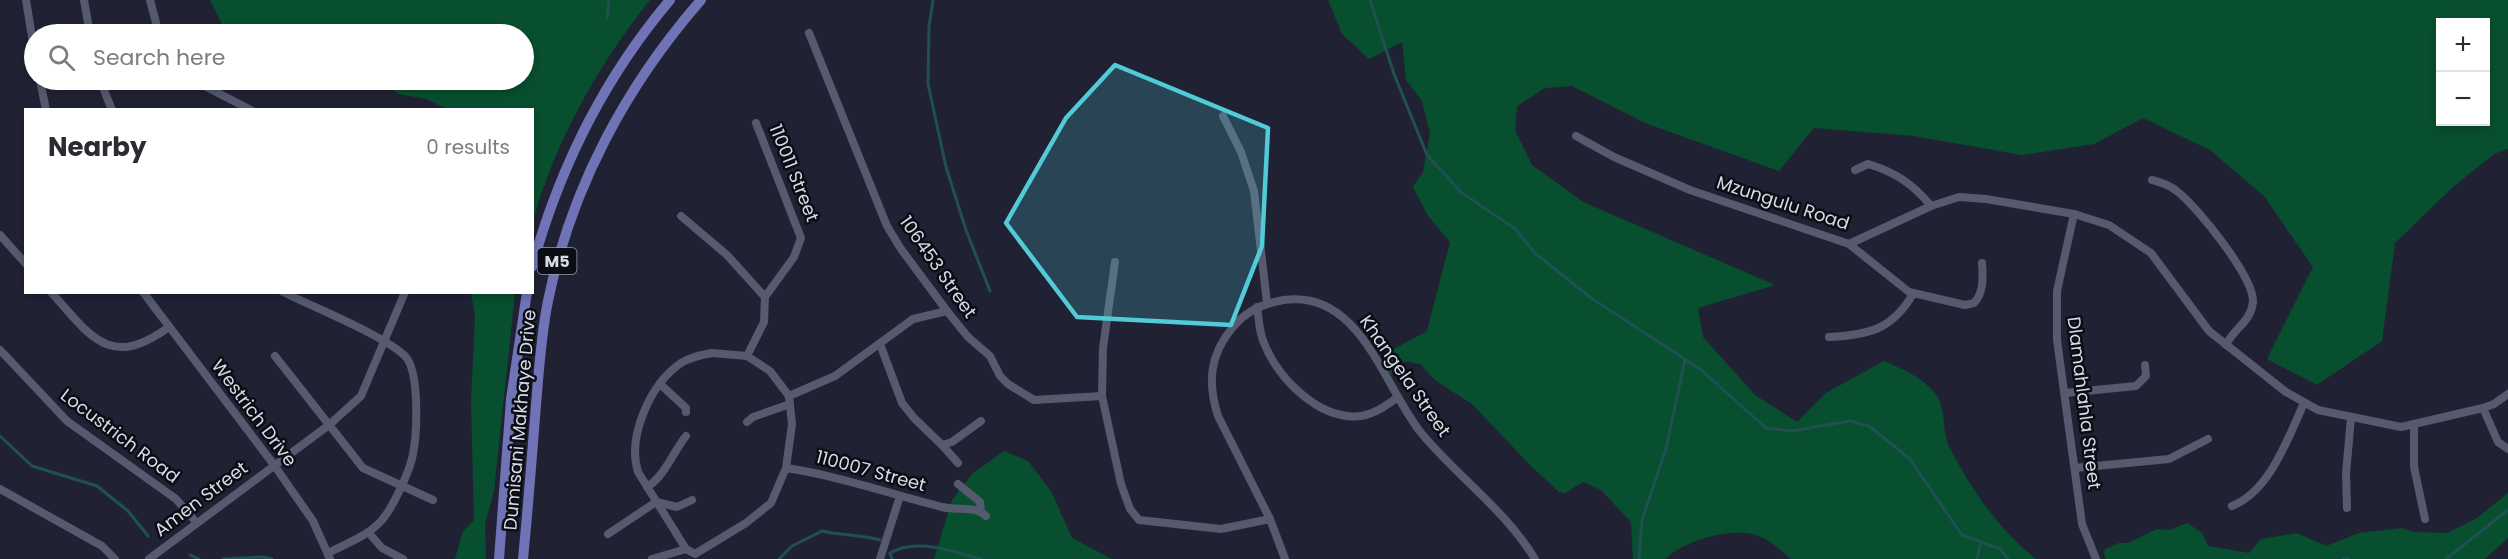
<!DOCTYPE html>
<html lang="en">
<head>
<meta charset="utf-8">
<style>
  :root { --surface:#fff; --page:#f2f2f3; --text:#2b2b33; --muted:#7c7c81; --line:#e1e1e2 }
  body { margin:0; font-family:Poppins,sans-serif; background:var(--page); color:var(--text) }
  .controls { position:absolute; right:18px; top:18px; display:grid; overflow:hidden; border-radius:0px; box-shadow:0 3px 9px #0003 }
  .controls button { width:54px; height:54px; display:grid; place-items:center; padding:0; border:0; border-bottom:2px solid var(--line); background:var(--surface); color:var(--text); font:30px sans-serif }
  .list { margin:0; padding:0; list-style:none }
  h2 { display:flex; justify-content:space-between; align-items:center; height:78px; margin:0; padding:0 24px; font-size:26px }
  h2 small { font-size:20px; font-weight:400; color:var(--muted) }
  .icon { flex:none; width:33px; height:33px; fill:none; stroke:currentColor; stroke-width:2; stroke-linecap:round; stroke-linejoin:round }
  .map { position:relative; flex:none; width:2508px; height:559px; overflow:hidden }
  .search { position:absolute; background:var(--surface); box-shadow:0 3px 9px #0003; left:24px; top:24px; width:510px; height:66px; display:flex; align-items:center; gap:15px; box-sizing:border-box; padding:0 21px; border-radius:33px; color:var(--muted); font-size:22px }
  .panel { position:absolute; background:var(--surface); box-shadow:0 3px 9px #0003; left:24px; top:108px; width:510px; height:186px; border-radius:0px }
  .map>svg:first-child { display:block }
  .green { fill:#084f2f; fill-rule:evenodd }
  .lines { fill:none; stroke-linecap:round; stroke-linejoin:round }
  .stream { stroke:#205052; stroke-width:3 }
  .minor { stroke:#575a6f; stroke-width:8 }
  .major { stroke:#7074b7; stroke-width:10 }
  .marked { fill:#52cbd8; fill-opacity:0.2; stroke:#52cbd8; stroke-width:4.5; stroke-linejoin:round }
  .labels { text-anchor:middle; stroke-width:5; stroke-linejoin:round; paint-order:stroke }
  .shield { fill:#0b0d15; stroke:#9a9ca7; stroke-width:1.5 }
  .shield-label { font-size:16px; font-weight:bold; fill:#d8dae6 }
  .street-label { font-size:18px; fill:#d8dae6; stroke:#0b0d15 }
</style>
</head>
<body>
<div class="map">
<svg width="2508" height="559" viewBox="0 0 2508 559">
  <rect width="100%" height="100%" fill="#202234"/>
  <g class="green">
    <path d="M210,0H650C598,65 556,140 533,220L532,110L447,109L427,99L398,94L383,80H524V34H227Z"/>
    <path d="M1328,0H2508V149L2494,154L2454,186L2395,243L2382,341L2317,385L2267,359L2313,267L2264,196L2210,150L2143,118L2094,144L2022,155L1914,136L1814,128L1779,171L1645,123L1572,86L1545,88L1517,106L1515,130L1532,165L1583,202L1775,285L1698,308L1703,337L1755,395L1797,422L1826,393L1884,361C1903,369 1935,383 1941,405C1945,418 1943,434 1949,446C1970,488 1999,530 2036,559H1791C1782,552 1772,541 1761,537C1735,525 1685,540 1665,559H1633L1631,522L1601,490L1583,482L1565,493L1559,492L1530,465L1472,404L1436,381L1420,364L1404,361L1391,375L1381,356L1427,331L1450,242L1428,216L1413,187L1423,172L1430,133L1422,101L1406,80L1402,42L1369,59L1342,34ZM2440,22H2486V122H2440Z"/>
    <path d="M471,293H515L494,491L485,524L486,559H455L463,531L474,520L471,403L475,316Z"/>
    <path d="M1004,451L1028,461L1051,491L1072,538L1112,559H934L952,500L972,474Z"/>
    <path d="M2508,493V538L2485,559H2106L2104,554L2105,549L2119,543H2128L2157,529L2170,530L2187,523L2202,533L2208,546L2249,553L2261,539L2297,533L2326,546L2359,533L2402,528L2414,532L2447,533L2477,518Z"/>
  </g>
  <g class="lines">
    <g class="stream">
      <path d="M933,0L929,27L928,84L946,167L966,230L990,291"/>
      <path d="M1370,0L1394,74L1427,155L1462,193L1514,228L1536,254L1591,298L1700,369L1766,428L1792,431L1850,421L1869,426L1910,459L1962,535L2000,549L2008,559"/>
      <path d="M607,18L609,0"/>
      <path d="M0,436L32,466L97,486L128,511L148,536"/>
      <path d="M190,555L199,559"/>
      <path d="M223,559L263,557L272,559"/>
      <path d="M779,559L792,546L822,531C842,536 860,534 880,540"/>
      <path d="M892,559L890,553C917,537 953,552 981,559"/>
      <path d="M1639,559L1642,520L1666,449L1685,359"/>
      <path d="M1977,559L1981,542"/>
      <path d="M2343,559H2349"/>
      <path d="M2446,559L2508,510"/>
    </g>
    <g class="minor">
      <path d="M26,0L34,49"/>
      <path d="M84,0L90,34"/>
      <path d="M150,0L159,34"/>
      <path d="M809,33L887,226L901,249L947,311L968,337L990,356L1000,376L1008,384L1034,400L1102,396"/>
      <path d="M40,80L46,110"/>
      <path d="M100,80L112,110"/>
      <path d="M193,80L251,110"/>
      <path d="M1223,116L1241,152L1254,191L1267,303"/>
      <path d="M756,123L801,238L794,257L765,297"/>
      <path d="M1576,136L1614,157L1690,190L1849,244L1931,206L1959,197L1986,199L2074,214L2109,225L2151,253L2209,331L2286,392L2318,410L2401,427L2483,408L2494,404L2508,394"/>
      <path d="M1855,170L1868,164C1895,172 1913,184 1931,206"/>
      <path d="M2152,180C2162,183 2170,185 2178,192C2198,208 2254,277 2253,302C2251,322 2234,328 2226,345"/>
      <path d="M2074,214L2057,291V340L2082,524L2096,559"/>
      <path d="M681,216L727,255L765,297L764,322L747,356"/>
      <path d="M0,235L26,264"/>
      <path d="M1849,244L1909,292L1965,305L1974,303C1984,293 1983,276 1982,263"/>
      <path d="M1115,262L1103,348L1102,396L1121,484L1130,509L1139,520L1221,529L1270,519"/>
      <path d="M51,292C91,337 110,370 169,327"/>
      <path d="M143,292L274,465L313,521L330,559"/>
      <path d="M283,292C313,307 383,335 405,356C420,371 417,434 413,454C410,471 393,507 382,520C368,536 347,543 328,553"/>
      <path d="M1257,307C1259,319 1259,332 1264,343C1278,379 1320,421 1361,416C1375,414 1387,405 1398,397"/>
      <path d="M1829,337C1868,335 1892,330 1913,294"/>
      <path d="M880,344L902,403L914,418L942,445L952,442L981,421"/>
      <path d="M0,350L67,421L176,499L196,522"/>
      <path d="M712,353L747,356L770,371L789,396L792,424L786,468L771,503L746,523L695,554L686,549L638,472C627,437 650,384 681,363C690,357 701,355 712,353Z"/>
      <path d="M275,356L363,468L433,500"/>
      <path d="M660,384L686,408V412"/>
      <path d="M2065,393L2136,386L2146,376L2145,365"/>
      <path d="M789,396L835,376L913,319L947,311"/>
      <path d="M2483,408L2498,442L2508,449"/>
      <path d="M747,422L753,417L790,404"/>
      <path d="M2414,426V467L2425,519"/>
      <path d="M942,445L958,463"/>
      <path d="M786,468C840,476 890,494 942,507C957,511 975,505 986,516"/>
      <path d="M2075,468L2169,459L2208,439"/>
      <path d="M958,484L980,502L981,512"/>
      <path d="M647,487C665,476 673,452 686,436"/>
      <path d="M0,489L102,546L115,559"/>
      <path d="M2232,506C2270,491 2288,438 2304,403"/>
      <path d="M2347,508L2346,473L2351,418"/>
      <path d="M369,533L382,548L403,559"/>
      <path d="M608,534L656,502L677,507L692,500"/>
      <path d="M149,559L329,425L361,396L405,292"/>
      <path d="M652,559L686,549"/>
      <path d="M880,559L900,496"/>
      <path d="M1285,559L1270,519L1218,416C1207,382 1210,354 1233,327C1246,311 1264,303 1284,300C1361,289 1384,388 1422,434C1459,478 1505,510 1535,559"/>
    </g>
    <g class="major">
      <path d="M532,267C559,169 604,78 670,0"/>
      <path d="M499,559L511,399L527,292"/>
      <path d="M523,559C528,508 532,456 536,405C539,370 541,335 548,301C571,188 626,86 701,0"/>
    </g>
  </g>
  <path class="marked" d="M1115,65L1268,128L1262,246L1231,325L1077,317L1006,223L1066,118Z"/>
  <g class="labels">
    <rect class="shield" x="537.5" y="248" width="39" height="26" rx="4.5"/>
    <g class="shield-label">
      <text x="557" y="267">M5</text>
    </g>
    <g class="street-label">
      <text transform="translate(794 173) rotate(68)" y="6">110011 Street</text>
      <text transform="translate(1783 203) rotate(18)" y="6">Mzungulu Road</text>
      <text transform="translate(938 267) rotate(55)" y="6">106453 Street</text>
      <text transform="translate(1405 376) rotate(55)" y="6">Khangela Street</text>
      <text transform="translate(2084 403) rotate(83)" y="6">Dlamahlahla Street</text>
      <text transform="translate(254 413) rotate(53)" y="6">Westrich Drive</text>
      <text transform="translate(520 420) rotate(-85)" y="6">Dumisani Makhaye Drive</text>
      <text transform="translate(120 436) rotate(37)" y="6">Locustrich Road</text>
      <text transform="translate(871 471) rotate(15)" y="6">110007 Street</text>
      <text transform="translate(201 499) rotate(-37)" y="6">Amen Street</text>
    </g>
  </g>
</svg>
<div class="controls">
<button>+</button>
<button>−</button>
</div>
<div class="search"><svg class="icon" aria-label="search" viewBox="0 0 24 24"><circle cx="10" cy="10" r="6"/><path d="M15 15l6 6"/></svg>Search here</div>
<section class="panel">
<h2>Nearby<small>0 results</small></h2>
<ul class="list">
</ul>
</section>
</div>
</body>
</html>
